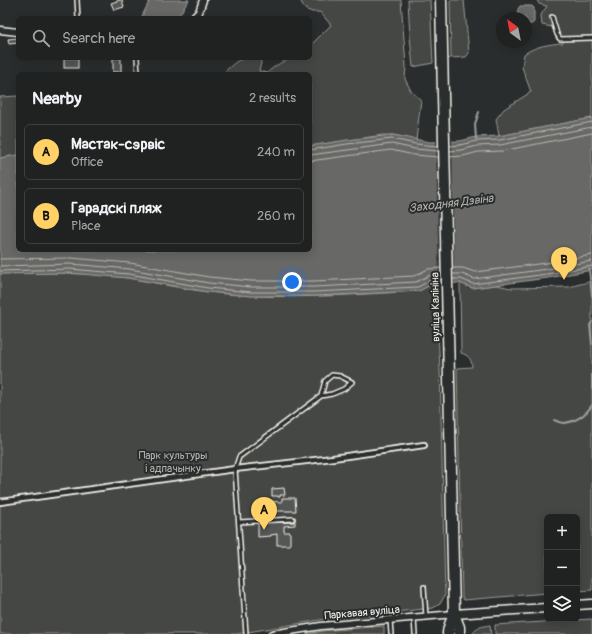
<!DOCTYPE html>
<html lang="en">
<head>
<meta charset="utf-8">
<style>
  :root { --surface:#202222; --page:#2d2f2f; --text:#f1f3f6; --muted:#a2a4a5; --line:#3d3f40; --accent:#ffd166 }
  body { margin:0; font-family:Pangolin,sans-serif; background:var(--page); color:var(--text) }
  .controls { position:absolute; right:12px; bottom:12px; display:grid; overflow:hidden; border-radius:6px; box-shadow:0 2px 10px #0003 }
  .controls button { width:36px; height:36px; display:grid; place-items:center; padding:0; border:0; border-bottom:1px solid var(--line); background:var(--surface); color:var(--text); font:20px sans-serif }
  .compass { position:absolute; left:496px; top:12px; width:36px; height:36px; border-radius:50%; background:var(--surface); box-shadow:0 2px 10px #0003; rotate:328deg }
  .you { position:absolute; left:292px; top:282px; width:14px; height:14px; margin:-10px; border:3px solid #fff; border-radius:50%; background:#1a73e8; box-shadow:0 0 0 6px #1a73e833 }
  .badge { display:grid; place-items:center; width:26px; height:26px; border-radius:50%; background:var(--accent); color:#111; font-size:13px; font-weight:700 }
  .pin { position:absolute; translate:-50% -33px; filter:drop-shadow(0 1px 2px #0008) }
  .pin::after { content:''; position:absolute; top:21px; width:14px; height:12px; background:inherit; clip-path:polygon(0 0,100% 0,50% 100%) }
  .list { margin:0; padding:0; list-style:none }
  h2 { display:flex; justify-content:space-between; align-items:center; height:52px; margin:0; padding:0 16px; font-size:17px }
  h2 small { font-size:13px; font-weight:400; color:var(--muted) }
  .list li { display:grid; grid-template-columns:26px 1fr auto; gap:12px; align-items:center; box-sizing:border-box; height:56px; margin:0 8px 8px; padding:0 8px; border:1px solid var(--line); border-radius:6px }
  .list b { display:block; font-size:15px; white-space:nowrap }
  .list p { margin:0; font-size:13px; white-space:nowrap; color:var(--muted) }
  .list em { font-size:13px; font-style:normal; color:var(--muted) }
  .icon { flex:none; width:22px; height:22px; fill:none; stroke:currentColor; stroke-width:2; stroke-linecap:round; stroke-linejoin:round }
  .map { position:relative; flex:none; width:592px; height:634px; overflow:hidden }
  .search { position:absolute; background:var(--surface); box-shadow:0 2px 10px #0003; left:16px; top:16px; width:296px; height:44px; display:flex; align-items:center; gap:10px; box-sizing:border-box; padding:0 14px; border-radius:6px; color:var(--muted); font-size:15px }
  .panel { position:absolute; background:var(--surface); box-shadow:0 2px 10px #0003; left:16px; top:72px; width:296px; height:180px; border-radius:6px }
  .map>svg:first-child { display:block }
  .green { fill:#444645; stroke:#9c9c96 }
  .water { fill:#676866; stroke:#9f9f9a }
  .pier { fill:#2a2d2e }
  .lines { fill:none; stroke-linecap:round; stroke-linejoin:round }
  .shore { stroke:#bcbab4; stroke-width:1 }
  .stream { stroke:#9f9f9a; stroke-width:2 }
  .building { fill:#555756; stroke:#f4f1e8 }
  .service-casing { stroke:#f4f1e8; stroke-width:6 }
  .pedestrian-casing { stroke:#f4f1e8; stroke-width:8 }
  .minor-casing { stroke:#f4f1e8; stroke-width:9 }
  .tertiary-casing { stroke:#f4f1e8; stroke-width:11 }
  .primary-casing { stroke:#f4f1e8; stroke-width:13 }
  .service { stroke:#2a2d2e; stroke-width:3 }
  .pedestrian { stroke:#2a2d2e; stroke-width:4.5 }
  .minor { stroke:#2a2d2e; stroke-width:6 }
  .tertiary { stroke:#2a2d2e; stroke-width:8 }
  .primary { stroke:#2a2d2e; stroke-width:10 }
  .labels { text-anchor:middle; stroke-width:4; stroke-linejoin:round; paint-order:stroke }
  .street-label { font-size:11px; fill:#f4f1e8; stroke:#2a2d2e }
  .park-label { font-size:11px; fill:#b6b5af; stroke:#2a2d2e }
  .water-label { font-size:12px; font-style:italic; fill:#b5b3ae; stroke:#2a2d2e }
</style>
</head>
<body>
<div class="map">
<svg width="592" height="634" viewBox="0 0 592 634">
  <rect width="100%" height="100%" fill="#2a2d2e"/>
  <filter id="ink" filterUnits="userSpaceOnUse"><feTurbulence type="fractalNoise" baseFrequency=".025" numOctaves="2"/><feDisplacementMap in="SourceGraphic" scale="8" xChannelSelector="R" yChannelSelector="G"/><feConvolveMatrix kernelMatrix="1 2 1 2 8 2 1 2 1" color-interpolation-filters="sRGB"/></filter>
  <g filter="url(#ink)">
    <g class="green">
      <path d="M300,0H401L406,66L405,79L411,91L421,100L416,140L393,135H383L310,146V74H222C239,59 237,58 260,58L261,63L259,71L267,73C281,60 291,58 310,58V46L331,25L320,12H312L305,9Z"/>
      <path d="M408,0H430L433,63L413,67L410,37Z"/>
      <path d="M450,0H464L469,53L466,57L451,58Z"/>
      <path d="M537,0H592V118L499,136L496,119L504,109L531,92L522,67L524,54C536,46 549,44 563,43V40H557L552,27L542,25L541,15L547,6L539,4Z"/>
      <path d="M18,96V155L0,158V97Z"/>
      <path d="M36,273C67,273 97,274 127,278C154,282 180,289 208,292C278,301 349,295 419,291L432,284L437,317L440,369L445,595L440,604L433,608L320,620L236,634H0V274Z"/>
      <path d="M592,281V590L577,591V517H547V593L464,600L462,597L457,368L472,367C472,359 468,355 461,353L460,283L472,288L496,285L511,288L569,287Z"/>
      <path d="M592,619V634H495V625Z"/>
      <path d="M490,625L491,634H473C476,627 483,626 490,625Z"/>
      <path d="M384,626V634H306L323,631Z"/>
    </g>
    <g class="water">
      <path d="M150,0H189L177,18H141Z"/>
      <path d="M520,6H532L534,8V22L532,24H526V18H517L518,9Z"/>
      <path d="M592,118V270L548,278L472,288L460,283L432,284L419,291L314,296H251L208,292L128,278L69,273L0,274V158L18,155V250H310V146L347,140L393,135L430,142L460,141L476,137L499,136Z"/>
    </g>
    <path class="pier" d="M436,140H452L454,285L439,286Z"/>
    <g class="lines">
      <g class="shore">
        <path d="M450,146L460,145L476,141L500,140L592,122"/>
        <path d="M310,150L347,144L392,139L416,144L438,146"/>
        <path d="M450,151L461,150L477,146L500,145L592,127"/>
        <path d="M310,155L392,144L415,149L438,151"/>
        <path d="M450,157L463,156L478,152L502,151L592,133"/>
        <path d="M310,161L391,150L414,155L438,157"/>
        <path d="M0,259L71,258L130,263L209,277L251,281H314L414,276L428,269L441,268"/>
        <path d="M0,266L70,264L130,269L209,283L251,287H314L416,282L430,275L441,274"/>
        <path d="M453,268H463L475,272L546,263L592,255"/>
        <path d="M0,271L70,269L129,274L208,288L251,292H314L418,287L431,280L441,279"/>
        <path d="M453,274H462L474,279L547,269L592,261"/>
        <path d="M453,279H461L473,284L547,274L592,266"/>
      </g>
      <g class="stream">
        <path d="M476,139L475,124L479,112"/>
        <path d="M589,269L592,296"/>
        <path d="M592,322L590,325L592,344"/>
        <path d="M592,371V389"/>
        <path d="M554,420C557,421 561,423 564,423C575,422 586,415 592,405"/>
      </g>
    </g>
    <g class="building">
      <path d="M120,0H122L124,7L114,10L111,3Z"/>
      <path d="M18,38V43L9,44L8,39Z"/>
      <rect x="64" y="58" width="14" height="10"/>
      <rect x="113" y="58" width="8" height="14"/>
      <path d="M284,488L285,495H280V497H278V496H272V489Z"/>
      <path d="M282,498H295L296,511H273V514L260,515V501L282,502Z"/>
      <path d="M295,522V525L284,526V532H290V545H277V534L271,535V536L258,537V523Z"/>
    </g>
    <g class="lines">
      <defs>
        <g id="service">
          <path d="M77,0L78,18"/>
          <path d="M552,17L557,34L560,39L592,38"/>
          <path d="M137,58L138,74"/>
          <path d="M239,522L293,519"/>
          <path d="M424,587L426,617"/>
          <path d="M414,618L415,634"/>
          <path d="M390,620L391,634"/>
          <path d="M246,634L235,469L239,457L321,396L332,394L344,389L352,382L340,376L332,375L325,381L321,396"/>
        </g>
        <path id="pedestrian" d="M0,502L235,469L333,458L424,445"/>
        <g id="minor">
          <path d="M193,18L199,12L203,0"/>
          <path d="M0,30L18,32"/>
          <path d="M272,634L321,626L454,614"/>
        </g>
        <g id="tertiary">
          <path d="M577,605L592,604"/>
          <path d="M454,614L547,608"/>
        </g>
        <g id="primary">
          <path d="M441,0L454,614C452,621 448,626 448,634"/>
          <path d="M454,614L459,627V634"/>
        </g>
      </defs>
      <use href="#service" class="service-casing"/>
      <use href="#pedestrian" class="pedestrian-casing"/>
      <use href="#minor" class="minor-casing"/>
      <use href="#tertiary" class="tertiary-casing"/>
      <use href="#primary" class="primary-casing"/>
      <use href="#service" class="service"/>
      <use href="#pedestrian" class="pedestrian"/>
      <use href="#minor" class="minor"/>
      <use href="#tertiary" class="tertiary"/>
      <use href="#primary" class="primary"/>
    </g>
  </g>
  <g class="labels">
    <g class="street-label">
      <text transform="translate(435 307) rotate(-91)" y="4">вуліца Калініна</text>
      <text transform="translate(362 612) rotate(-5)" y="4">Паркавая вуліца</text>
    </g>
    <g class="park-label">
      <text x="173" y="459">Парк культуры<tspan x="173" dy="13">і адпачынку</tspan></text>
    </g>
    <g class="water-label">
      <text transform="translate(451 203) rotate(-7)" y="4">Заходняя Дзвіна</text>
    </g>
  </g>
</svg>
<div class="controls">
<button>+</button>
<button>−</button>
<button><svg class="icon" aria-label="layers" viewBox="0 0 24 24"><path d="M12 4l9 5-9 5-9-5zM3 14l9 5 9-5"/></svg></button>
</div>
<svg class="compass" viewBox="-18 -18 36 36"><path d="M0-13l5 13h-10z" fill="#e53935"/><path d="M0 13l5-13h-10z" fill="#a2a4a5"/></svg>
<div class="you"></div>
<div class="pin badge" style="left:264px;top:530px">A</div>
<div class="pin badge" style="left:564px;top:280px">B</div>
<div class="search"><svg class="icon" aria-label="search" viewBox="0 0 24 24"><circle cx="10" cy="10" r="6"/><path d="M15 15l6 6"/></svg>Search here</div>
<section class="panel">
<h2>Nearby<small>2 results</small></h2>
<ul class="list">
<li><span class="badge">A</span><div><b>Мастак-сэрвіс</b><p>Office</p></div><em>240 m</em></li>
<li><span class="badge">B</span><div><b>Гарадскі пляж</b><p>Place</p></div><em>260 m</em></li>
</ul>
</section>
</div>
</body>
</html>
